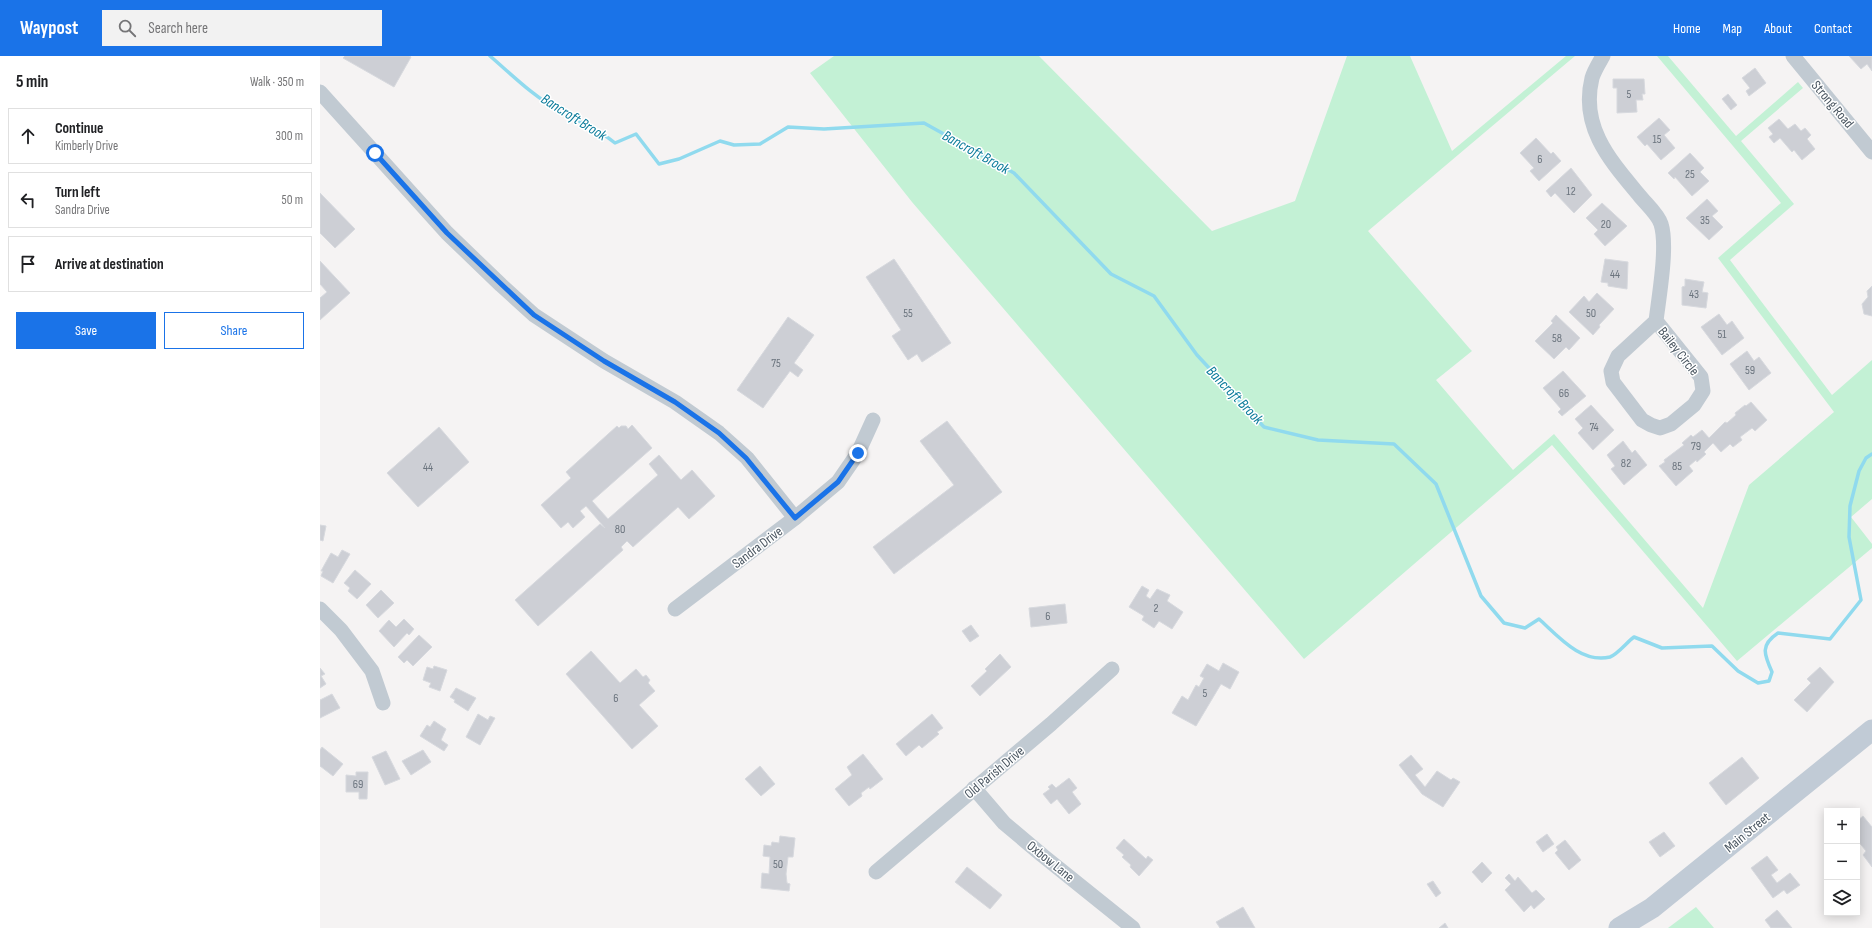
<!DOCTYPE html>
<html lang="en">
<head>
<meta charset="utf-8">
<style>
  :root { --surface:#fff; --page:#f2f2f2; --text:#202124; --muted:#757577; --line:#e0e0e0; --accent:#1a73e8 }
  body { margin:0; font-family:"Sofia Sans Condensed",sans-serif; background:var(--page); color:var(--text) }
  .controls { position:absolute; right:12px; bottom:12px; display:grid; overflow:hidden; border-radius:0px; box-shadow:0 2px 10px #0003 }
  .controls button { width:36px; height:36px; display:grid; place-items:center; padding:0; border:0; border-bottom:1px solid var(--line); background:var(--surface); color:var(--text); font:20px sans-serif }
  .stop { position:absolute; width:12px; height:12px; margin:-9px; border:3px solid #1a73e8; border-radius:50%; background:#fff }
  .stop.end { background:#1a73e8; border-color:#fff; box-shadow:0 1px 4px #0008 }
  .list { margin:0; padding:0; list-style:none }
  h2 { display:flex; justify-content:space-between; align-items:center; height:52px; margin:0; padding:0 16px; font-size:17px }
  h2 small { font-size:13px; font-weight:400; color:var(--muted) }
  .list li { display:grid; grid-template-columns:26px 1fr auto; gap:12px; align-items:center; box-sizing:border-box; height:56px; margin:0 8px 8px; padding:0 8px; border:1px solid var(--line); border-radius:0px }
  .list b { display:block; font-size:15px; white-space:nowrap }
  .list p { margin:0; font-size:13px; white-space:nowrap; color:var(--muted) }
  .list em { font-size:13px; font-style:normal; color:var(--muted) }
  .actions { display:flex; gap:8px; padding:12px 16px }
  .actions a { flex:1; padding:9px 0; border:1px solid var(--accent); border-radius:0px; text-align:center; font-size:14px; color:var(--accent) }
  .actions .main { background:var(--accent); color:#fff }
  .icon { flex:none; width:22px; height:22px; fill:none; stroke:currentColor; stroke-width:2; stroke-linecap:round; stroke-linejoin:round }
  .map { position:relative; flex:none; width:1552px; height:872px; overflow:hidden }
  header { display:flex; align-items:center; gap:24px; box-sizing:border-box; height:56px; padding:0 20px; background:var(--accent); color:#fff }
  header strong { font-size:19px }
  nav { display:flex; gap:22px; margin-inline-start:auto; font-size:14px }
  .search { width:280px; height:36px; background:var(--page); display:flex; align-items:center; gap:10px; box-sizing:border-box; padding:0 14px; border-radius:0px; color:var(--muted); font-size:15px }
  main { display:flex }
  aside { flex:1; background:var(--surface) }
  .map>svg:first-child { display:block }
  .green { fill:#c3f1d5 }
  .lines { fill:none; stroke-linecap:round; stroke-linejoin:round }
  .stream { stroke:#90daee; stroke-width:3.5 }
  .building { fill:#cdcfd5; stroke:#d7d9de }
  .street { stroke:#c1cad2; stroke-width:15 }
  .secondary { stroke:#c1cbd6; stroke-width:21 }
  .route { stroke:#1a73e8; stroke-width:5 }
  .labels { text-anchor:middle; stroke-width:3; stroke-linejoin:round; paint-order:stroke }
  .number-label { font-size:12px; fill:#6b747e }
  .street-label { font-size:14px; fill:#4a5661; stroke:#fff }
  .water-label { font-size:15px; font-style:italic; fill:#0c7c9b; stroke:#fff }
</style>
</head>
<body>
<header>
<strong>Waypost</strong>
<div class="search"><svg class="icon" aria-label="search" viewBox="0 0 24 24"><circle cx="10" cy="10" r="6"/><path d="M15 15l6 6"/></svg>Search here</div>
<nav><a>Home</a><a>Map</a><a>About</a><a>Contact</a></nav>
</header>
<main>
<aside>
<h2>5 min<small>Walk · 350 m</small></h2>
<ul class="list">
<li><svg class="icon" aria-label="ahead" viewBox="0 0 24 24"><path d="M12 20V5M6 11l6-6 6 6"/></svg><div><b>Continue</b><p>Kimberly Drive</p></div><em>300 m</em></li>
<li><svg class="icon" aria-label="left" viewBox="0 0 24 24"><path d="M17 20v-9H6M10 6l-5 5 5 5"/></svg><div><b>Turn left</b><p>Sandra Drive</p></div><em>50 m</em></li>
<li><svg class="icon" aria-label="arrive" viewBox="0 0 24 24"><path d="M6 21V4h12l-3 4 3 4H6"/></svg><div><b>Arrive at destination</b></div></li>
</ul>
<div class="actions"><a class="main">Save</a><a>Share</a></div>
</aside>
<div class="map">
<svg width="1552" height="872" viewBox="0 0 1552 872">
  <rect width="100%" height="100%" fill="#f5f3f3"/>
  <g class="green">
    <path d="M514,0H719L892,175L975,145L1027,0H1090L1132,95L1246,0H1255L1048,175L1150,293L1152,295L1116,324L1193,414L1234,378L1383,552L1429,429L1514,356L1398,202L1461,147L1337,0H1348L1416,80L1478,26L1483,32L1421,85L1474,148L1410,204L1512,339L1552,304V443L1531,461L1552,488V492L1417,605L1232,389L984,603L592,146L490,17Z"/>
    <path d="M1376,851L1394,872H1348Z"/>
  </g>
  <g class="lines">
    <path class="stream" d="M170,0C192,19 214,41 240,55C259,66 278,73 295,87L316,78L339,108L359,103L400,85L414,89L440,88L468,71L504,73L604,67L694,117L791,218L834,240L877,299L944,371L998,384L1074,388L1116,428L1161,540L1184,567L1205,572L1219,563C1238,580 1261,608 1290,601C1298,598 1307,586 1314,581L1342,592L1392,590L1418,615L1438,627L1449,625L1452,616C1444,598 1440,589 1458,577L1510,583L1541,544L1529,481L1530,450L1539,415L1546,402L1552,398"/>
  </g>
  <g class="building">
    <path d="M25,0H89L91,1L74,31L23,2Z"/>
    <path d="M1529,0H1552V15L1547,8L1541,13Z"/>
    <path d="M1435,12L1446,27L1429,40L1426,35L1430,32L1422,22Z"/>
    <path d="M1293,23H1324L1325,38H1322L1323,44H1316L1317,56L1297,57V32H1293Z"/>
    <path d="M1408,38L1417,49L1411,54L1402,43Z"/>
    <path d="M1339,62L1350,74L1344,79L1355,92L1341,104L1327,88L1325,90L1317,81Z"/>
    <path d="M1459,63L1468,73L1475,68L1481,75L1485,72L1491,79L1487,83L1495,93L1482,104L1474,94L1472,96L1460,82L1454,87L1449,81L1453,78L1448,72Z"/>
    <path d="M1216,82L1231,98L1233,96L1241,105L1219,125L1210,115L1214,112L1200,97Z"/>
    <path d="M1370,97L1384,112L1380,116L1389,125L1372,140L1355,121L1354,123L1348,117Z"/>
    <path d="M1251,112L1272,139L1254,157L1235,137L1231,141L1226,135Z"/>
    <path d="M0,137L35,173L15,192L0,177Z"/>
    <path d="M1387,143L1398,155L1392,160L1403,171L1389,184L1366,162Z"/>
    <path d="M1282,147L1307,170L1285,190L1274,178L1278,174L1266,162Z"/>
    <path d="M574,203L631,287L602,306L597,298L588,304L572,280L581,274L546,221Z"/>
    <path d="M1285,203L1308,206L1307,233L1288,230V227L1281,226Z"/>
    <path d="M0,205L30,237L0,264V242L7,236L0,228Z"/>
    <path d="M1365,223L1384,226L1382,236L1388,237L1386,252L1362,249V231L1365,230Z"/>
    <path d="M1552,230V260L1544,258L1542,248L1548,241L1547,235Z"/>
    <path d="M1277,237L1294,253L1279,269L1280,271L1273,279L1249,256L1264,240L1269,246Z"/>
    <path d="M1399,258L1407,269L1412,265L1424,282L1402,299L1381,271Z"/>
    <path d="M1236,259L1260,282L1249,294L1246,291L1234,303L1215,285L1233,267L1231,265Z"/>
    <path d="M468,261L494,279L474,307L483,314L478,321L470,315L443,352L417,334Z"/>
    <path d="M1427,295L1434,305L1439,301L1451,317L1429,334L1410,308Z"/>
    <path d="M1243,315L1266,340L1242,360L1238,356L1241,353L1223,332Z"/>
    <path d="M1431,346L1447,364L1435,375L1432,372L1420,381L1422,384L1413,391L1410,388L1401,396L1393,387L1384,396L1386,398L1377,406L1376,404L1369,410L1373,415L1356,430L1339,410L1345,406L1344,404L1364,389L1362,387L1371,379L1373,381L1382,374L1389,382L1405,366L1407,367L1416,359L1415,357L1425,349L1426,350Z"/>
    <path d="M1271,349L1294,374L1273,394L1258,377L1263,372L1255,363Z"/>
    <path d="M627,365L682,436L574,518L553,491L634,429L600,385Z"/>
    <path d="M312,369L332,392L272,445L288,463L338,419L329,408L339,399L361,424L372,414L395,440L369,463L358,451L313,491L307,485L301,491L303,494L218,570L195,544L280,468L285,472L266,450L260,455L265,461L253,472L248,466L241,472L221,449L251,422L246,416L297,370L299,372L301,370H306L308,373Z"/>
    <path d="M119,371L149,406L98,451L67,417Z"/>
    <path d="M1303,385L1312,397L1315,394L1327,409L1304,429L1291,413L1295,410L1287,399Z"/>
    <path d="M0,469L6,470L3,485L0,484Z"/>
    <path d="M22,494L30,498L13,527L1,520L3,515H1L11,497L18,501Z"/>
    <path d="M35,514L51,528L37,543L28,535L30,532L24,527Z"/>
    <path d="M822,530L829,534L826,540L830,543L837,533L850,539L847,545L863,556L852,573L839,565L834,572L822,564L824,560L809,551Z"/>
    <path d="M61,534L74,547L58,562L46,549Z"/>
    <path d="M745,548L747,567L711,571L709,552Z"/>
    <path d="M84,563L94,573L89,579L87,577L74,591L59,575L69,564L76,571Z"/>
    <path d="M651,569L659,580L650,586L642,575Z"/>
    <path d="M99,579L112,591L93,610L87,604L84,607L78,601Z"/>
    <path d="M271,595L300,627L316,613L323,621L326,619L330,624L328,627L335,635L319,649L338,670L312,693L246,618Z"/>
    <path d="M680,598L691,611L660,640L651,630L667,615L665,613Z"/>
    <path d="M903,607L919,616L910,633L901,628L876,670L852,657L862,640L868,644L876,629L879,631L884,622L880,620L887,608L899,615Z"/>
    <path d="M114,610L127,614L120,635L109,631L111,627L103,624L107,611L113,613Z"/>
    <path d="M1500,611L1514,626L1487,656L1474,644L1491,627L1487,623Z"/>
    <path d="M0,612L5,618L1,620L6,628L0,632Z"/>
    <path d="M136,632L156,642L148,655L134,646L135,644L130,641Z"/>
    <path d="M12,638L20,652L0,662V644Z"/>
    <path d="M158,658L168,664L170,660L175,662L160,689L146,681Z"/>
    <path d="M612,658L623,672L617,676L619,678L602,692L599,689L586,700L576,688Z"/>
    <path d="M114,665L126,673L121,684L128,689L124,695L100,680L107,669L110,671Z"/>
    <path d="M2,691L23,708L13,720L0,710V694Z"/>
    <path d="M103,694L111,706L91,719L82,705Z"/>
    <path d="M66,695L80,723L65,729L52,701Z"/>
    <path d="M543,698L563,723L550,733L549,731L541,737L542,740L529,750L515,733L532,719L527,711Z"/>
    <path d="M1091,699L1103,713L1095,719L1105,731L1117,715L1131,724L1133,722L1140,726L1123,751L1102,738L1079,709Z"/>
    <path d="M1422,701L1439,722L1406,749L1389,727Z"/>
    <path d="M440,710L455,728L441,740L425,723Z"/>
    <path d="M36,716H48L47,743H39V736H26V719L36,720Z"/>
    <path d="M749,722L757,732L752,736L761,748L749,758L737,743L731,748L723,738L730,733L728,731L732,728L736,732Z"/>
    <path d="M1543,760L1552,771V811L1543,799L1546,795L1537,784V765Z"/>
    <path d="M1344,776L1355,790L1340,801L1329,786Z"/>
    <path d="M1227,778L1234,788L1223,796L1216,786Z"/>
    <path d="M460,780L475,782L473,801H468L466,818L467,827L470,828L469,835L441,832L442,817L449,818L450,801L443,800L444,789L451,790L452,786L459,787Z"/>
    <path d="M804,783L826,803L828,800L833,804L819,820L810,811L811,809L802,801L804,799L796,792Z"/>
    <path d="M1245,784L1261,804L1249,814L1235,797L1238,794L1236,791Z"/>
    <path d="M1447,800L1458,814L1451,819L1457,827L1470,817L1480,829L1467,838L1464,834L1453,842L1431,812Z"/>
    <path d="M1162,806L1172,817L1162,827L1152,816Z"/>
    <path d="M647,811L682,839L670,853L635,826Z"/>
    <path d="M1189,818L1195,825L1198,821L1212,837L1216,834L1225,843L1214,853L1211,849L1204,856L1185,834L1191,828L1185,822Z"/>
    <path d="M1113,825L1121,837L1116,841L1107,828Z"/>
    <path d="M923,851L935,872H900L896,866Z"/>
    <path d="M1457,854L1458,855L1472,872H1451L1445,864Z"/>
    <path d="M1125,867L1128,872H1119Z"/>
  </g>
  <g class="lines">
    <g class="street">
      <path d="M1283,0C1279,7 1274,15 1272,22C1260,71 1290,104 1319,139C1325,147 1338,158 1341,168C1348,190 1339,240 1336,265L1298,300L1291,315L1293,326L1322,364L1331,369L1340,372L1351,368L1374,349L1383,335L1381,321L1336,265"/>
      <path d="M1473,0L1552,96"/>
      <path d="M0,36L127,177L181,229L214,259L284,305L355,346L399,377L427,402L475,462"/>
      <path d="M0,553L21,574L52,615L63,647"/>
      <path d="M355,553L475,462L518,426L538,397L553,364"/>
      <path d="M654,732L684,767L722,799L813,872"/>
      <path d="M556,816L731,668L792,613"/>
    </g>
    <path class="secondary" d="M1299,872L1332,852L1552,674"/>
  </g>
  <g class="lines">
    <path class="route" d="M55,97L127,177L214,259L284,305L355,346L399,377L426,402L475,462L518,426L538,397"/>
  </g>
  <g class="labels">
    <g class="number-label">
      <text x="1309" y="42">5</text>
      <text x="1337" y="87">15</text>
      <text x="1220" y="107">6</text>
      <text x="1370" y="122">25</text>
      <text x="1251" y="139">12</text>
      <text x="1385" y="168">35</text>
      <text x="1286" y="172">20</text>
      <text x="1295" y="222">44</text>
      <text x="1374" y="242">43</text>
      <text x="588" y="261">55</text>
      <text x="1271" y="261">50</text>
      <text x="1402" y="282">51</text>
      <text x="1237" y="286">58</text>
      <text x="456" y="311">75</text>
      <text x="1430" y="318">59</text>
      <text x="1244" y="341">66</text>
      <text x="1274" y="375">74</text>
      <text x="1376" y="394">79</text>
      <text x="1306" y="411">82</text>
      <text x="1357" y="414">85</text>
      <text x="108" y="415">44</text>
      <text x="300" y="477">80</text>
      <text x="836" y="556">2</text>
      <text x="728" y="564">6</text>
      <text x="885" y="641">5</text>
      <text x="296" y="646">6</text>
      <text x="38" y="732">69</text>
      <text x="458" y="812">50</text>
    </g>
    <g class="street-label">
      <text transform="translate(1513 48) rotate(50)" y="5">Strong Road</text>
      <text transform="translate(1359 295) rotate(52)" y="5">Bailey Circle</text>
      <text transform="translate(437 491) rotate(-37)" y="5">Sandra Drive</text>
      <text transform="translate(674 716) rotate(-40)" y="5">Old Parish Drive</text>
      <text transform="translate(1427 776) rotate(-39)" y="5">Main Street</text>
      <text transform="translate(731 805) rotate(39)" y="5">Oxbow Lane</text>
    </g>
    <g class="water-label">
      <text transform="translate(254 61) rotate(32)" y="5">Bancroft Brook</text>
      <text transform="translate(656 96) rotate(29)" y="5">Bancroft Brook</text>
      <text transform="translate(915 339) rotate(46)" y="5">Bancroft Brook</text>
    </g>
  </g>
</svg>
<div class="controls">
<button>+</button>
<button>−</button>
<button><svg class="icon" aria-label="layers" viewBox="0 0 24 24"><path d="M12 4l9 5-9 5-9-5zM3 14l9 5 9-5"/></svg></button>
</div>
<div class="stop" style="left:55px;top:97px"></div>
<div class="stop end" style="left:538px;top:397px"></div>
</div>
</main>
</body>
</html>
